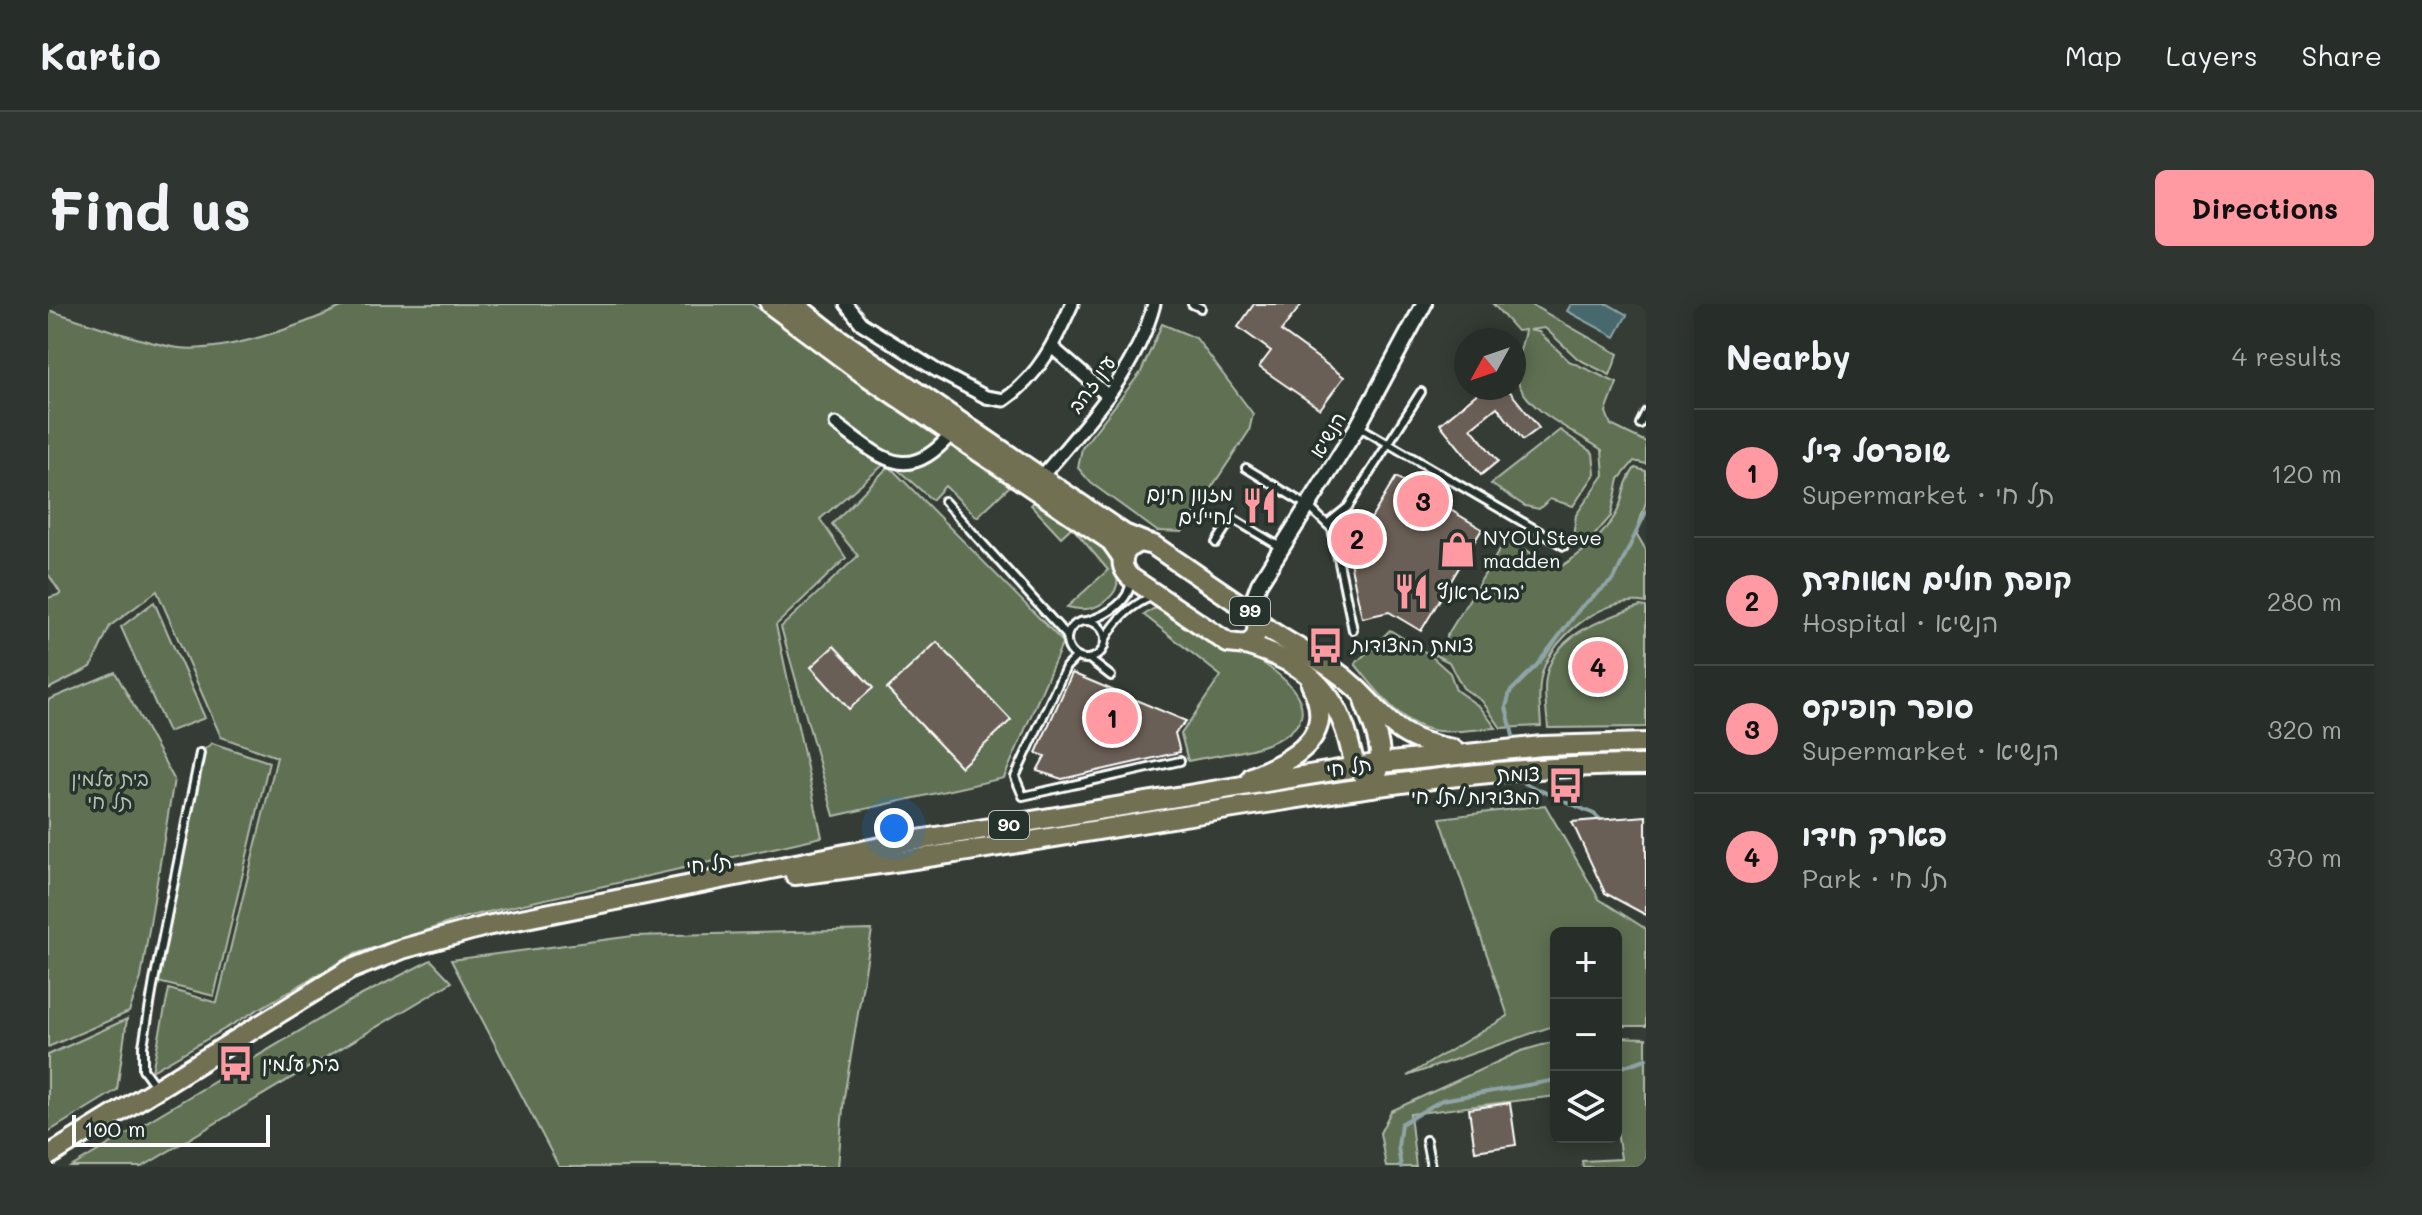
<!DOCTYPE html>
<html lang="en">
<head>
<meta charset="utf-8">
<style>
  :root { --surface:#272d28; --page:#2f3530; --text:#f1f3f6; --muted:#a4a8a8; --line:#434945; --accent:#ff9aa2 }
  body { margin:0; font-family:Mali,"Playpen Sans Hebrew",sans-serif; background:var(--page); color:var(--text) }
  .controls { position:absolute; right:24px; bottom:24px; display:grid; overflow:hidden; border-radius:12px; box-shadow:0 4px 20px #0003 }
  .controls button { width:72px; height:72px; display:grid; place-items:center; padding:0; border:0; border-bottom:2px solid var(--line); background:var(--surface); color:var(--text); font:40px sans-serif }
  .compass { position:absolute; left:1406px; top:24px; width:72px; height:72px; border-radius:50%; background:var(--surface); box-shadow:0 4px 20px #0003; rotate:230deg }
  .scale { position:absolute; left:24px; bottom:20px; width:198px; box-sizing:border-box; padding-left:8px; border:4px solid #fff; border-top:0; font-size:22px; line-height:28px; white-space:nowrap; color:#fff; -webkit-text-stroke:6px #26332d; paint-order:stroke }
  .you { position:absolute; left:846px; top:524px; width:28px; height:28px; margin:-20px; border:6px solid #fff; border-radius:50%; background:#1a73e8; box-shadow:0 0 0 12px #1a73e833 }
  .badge { display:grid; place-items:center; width:52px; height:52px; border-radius:50%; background:var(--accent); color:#111; font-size:26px; font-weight:700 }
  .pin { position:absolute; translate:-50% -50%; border:4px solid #fff; box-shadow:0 2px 8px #0006 }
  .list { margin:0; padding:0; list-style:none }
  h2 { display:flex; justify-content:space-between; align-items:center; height:104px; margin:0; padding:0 32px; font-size:34px }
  h2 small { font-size:26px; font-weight:400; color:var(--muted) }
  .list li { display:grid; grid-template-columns:52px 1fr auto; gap:24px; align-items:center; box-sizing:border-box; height:128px; padding:0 32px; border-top:2px solid var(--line) }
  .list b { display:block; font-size:30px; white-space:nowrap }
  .list p { margin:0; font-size:26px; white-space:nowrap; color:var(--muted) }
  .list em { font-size:26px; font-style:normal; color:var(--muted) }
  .icon { flex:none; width:44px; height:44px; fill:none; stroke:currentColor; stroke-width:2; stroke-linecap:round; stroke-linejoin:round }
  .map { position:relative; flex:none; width:1598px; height:863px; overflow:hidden; border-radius:12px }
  header { display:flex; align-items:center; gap:48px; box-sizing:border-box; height:112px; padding:0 40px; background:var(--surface); border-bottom:2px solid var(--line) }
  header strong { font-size:38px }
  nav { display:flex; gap:44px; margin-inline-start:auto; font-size:28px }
  .intro { display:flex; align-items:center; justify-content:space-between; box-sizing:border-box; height:192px; padding:0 48px }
  h1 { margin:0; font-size:56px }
  .button { padding:20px 36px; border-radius:12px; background:var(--accent); color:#111; font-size:28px; font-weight:700 }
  main { display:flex; gap:48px; padding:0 48px }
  aside { flex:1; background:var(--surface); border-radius:12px; box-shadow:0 4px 20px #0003 }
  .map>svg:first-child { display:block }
  .green { fill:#607153; stroke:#b0b8a9; stroke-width:2 }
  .water { fill:#46696d; stroke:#90a5a7; stroke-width:2 }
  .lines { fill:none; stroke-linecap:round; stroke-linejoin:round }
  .stream { stroke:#90a5a7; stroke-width:4 }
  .building { fill:#6a5e56; stroke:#fff; stroke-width:2 }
  .service-casing { stroke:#fff; stroke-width:12 }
  .minor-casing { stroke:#fff; stroke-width:17 }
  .tertiary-casing { stroke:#fff; stroke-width:20 }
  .trunk-casing { stroke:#fff; stroke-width:24 }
  .service { stroke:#26332d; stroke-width:6 }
  .minor { stroke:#26332d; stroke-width:11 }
  .tertiary { stroke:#26332d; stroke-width:14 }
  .trunk { stroke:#716f52; stroke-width:18 }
  .labels { text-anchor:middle; stroke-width:7; stroke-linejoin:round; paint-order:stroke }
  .shield { fill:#26332d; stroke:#bec2c0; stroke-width:2 }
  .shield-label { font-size:18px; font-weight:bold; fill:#fff }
  .street-label { font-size:20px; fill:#fff; stroke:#26332d }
  .poi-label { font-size:20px; fill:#fff; stroke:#26332d; text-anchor:start }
  .park-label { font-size:20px; fill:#b7bfb2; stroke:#26332d }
</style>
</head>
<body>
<header>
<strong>Kartio</strong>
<nav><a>Map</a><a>Layers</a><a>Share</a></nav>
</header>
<div class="intro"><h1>Find us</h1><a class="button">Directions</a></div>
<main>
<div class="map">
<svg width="1598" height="863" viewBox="0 0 1598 863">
  <rect width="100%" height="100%" fill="#343c35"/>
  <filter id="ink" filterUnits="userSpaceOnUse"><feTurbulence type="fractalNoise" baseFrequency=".0125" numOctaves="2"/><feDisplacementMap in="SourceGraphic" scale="16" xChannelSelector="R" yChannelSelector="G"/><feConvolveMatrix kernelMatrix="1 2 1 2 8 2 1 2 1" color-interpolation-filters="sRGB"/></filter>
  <g filter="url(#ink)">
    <g class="green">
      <path d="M300,0H703L731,16L964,180L929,213L897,182L884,196L840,157L772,215L798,254L728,321L774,533L418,613L304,651L104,767L121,685L169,699L229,453L173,433L109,287L62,322L43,363L0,385V294L13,290L0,270V6C40,18 82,35 124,43C172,52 256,21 300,0Z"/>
      <path d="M1445,0H1482L1570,50L1562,71L1530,55L1497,24L1481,26L1491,28L1521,57L1569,79L1558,108L1563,121L1598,138V160L1586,157L1571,175L1563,212L1538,241L1524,240L1528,211L1556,171L1554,146C1529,128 1477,107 1469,75C1465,63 1475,40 1477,26L1469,27Z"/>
      <path d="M1114,20L1148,34L1205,110L1201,127L1134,228L1109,227L1043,179L1030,164L1034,144L1093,68Z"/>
      <path d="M1512,126L1545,149L1547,170L1525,202L1502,195L1491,205L1477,202L1443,180Z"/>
      <path d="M841,162L1015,338L956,474L786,512L733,323L810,252L784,220Z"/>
      <path d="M1587,164L1598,167V198L1588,229L1598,246V299C1560,290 1507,330 1495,366C1489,384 1492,404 1493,422L1453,424L1434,397L1415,384L1401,358L1387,351L1459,234L1509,265C1533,250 1553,235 1568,210C1577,194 1574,180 1587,164Z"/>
      <path d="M992,192C1013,209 1098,263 1060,295C1048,306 1035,307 1019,303L1060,266L1024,223L1013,233L983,201Z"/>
      <path d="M106,298L157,414L120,428L73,323Z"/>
      <path d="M1592,302L1598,303V423L1500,424C1499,408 1495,389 1498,374C1505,330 1556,315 1592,302Z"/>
      <path d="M1113,304C1132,317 1150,331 1169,342C1182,349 1198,349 1210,356C1245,378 1281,414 1224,438C1199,449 1167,451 1140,457L1133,430L1173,372L1096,311L1105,305Z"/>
      <path d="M1342,326L1382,351L1402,369L1408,386L1432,403L1448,424C1430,425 1409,429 1390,427C1354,424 1328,385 1307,360Z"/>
      <path d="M67,368L126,475L93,674L81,708L0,743V396Z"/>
      <path d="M164,439L221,458L166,692L106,677L152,449Z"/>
      <path d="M1497,501L1551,595L1598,625V722H1568V629H1508V721L1359,772L1460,712L1392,514Z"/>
      <path d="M824,626L796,793L790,863H511L403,656L585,632Z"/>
      <path d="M383,656L404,678L94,863H23L302,697Z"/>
      <path d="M79,715L69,786L0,828V751Z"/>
      <path d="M1568,733L1598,734V863H1535L1534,857L1573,855L1568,819Z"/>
      <path d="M1508,737V792L1362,810L1368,863H1338L1332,829L1343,807L1473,747Z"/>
    </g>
    <path class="water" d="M1523,0H1560L1579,11L1567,33L1519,7Z"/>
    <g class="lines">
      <g class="stream">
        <path d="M1467,440L1458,403L1462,388L1489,361L1533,303L1566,275L1598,208"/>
        <path d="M1474,472L1476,479L1546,510L1554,517"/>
        <path d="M1568,765L1598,755"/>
        <path d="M1353,863L1350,843L1353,820L1394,796L1508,776"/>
      </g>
    </g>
    <g class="building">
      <path d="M1206,0H1254L1233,27L1296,73L1272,105L1211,63L1223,47L1190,23Z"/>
      <path d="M1436,84H1459L1491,124L1475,136L1449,103L1423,124L1450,157L1433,171L1392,120Z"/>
      <path d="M1348,173L1434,225L1373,327L1341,308L1314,314L1296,230L1318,223Z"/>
      <path d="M889,338L963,416L913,463L839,385Z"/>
      <path d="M786,342L825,384L801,405L763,363Z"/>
      <path d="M1024,369L1138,417L1127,429L1132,448L1014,475L989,467L997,452L988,449Z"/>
      <path d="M1598,512V611L1557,589L1524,518Z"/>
      <path d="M1462,799L1468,841L1427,847L1421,805Z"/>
    </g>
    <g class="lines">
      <defs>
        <g id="service">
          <path d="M1144,0L1153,4"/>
          <path d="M1592,120L1598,108"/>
          <path d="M1310,122L1516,242"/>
          <path d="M1198,164L1260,202L1284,225L1305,326"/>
          <path d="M896,197L1019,332"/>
          <path d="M1279,220L1300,203L1373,88"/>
          <path d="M1168,239L1184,214L1234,244"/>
          <path d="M1042,316C1059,311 1083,297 1082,277"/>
          <circle cx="1038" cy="336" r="19"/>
          <path d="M1057,336C1067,318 1083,301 1103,293"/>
          <path d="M1028,353L1018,363L967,473L975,492L1132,457"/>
          <path d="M1041,355L1063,372"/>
          <path d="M108,783L95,765V742L106,677L152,449"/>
          <path d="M1378,836L1383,863"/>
        </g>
        <g id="minor">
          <path d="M798,0L813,19L891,68L938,93L956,96C991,72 1007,38 1024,0"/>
          <path d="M1005,44L1060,92"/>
          <path d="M788,120C833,153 859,183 904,129"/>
          <path d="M994,172C1039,119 1088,68 1106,0"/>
        </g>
        <path id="tertiary" d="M1201,306L1211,280L1310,122L1376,0"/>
        <g id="trunk">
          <path d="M722,0L813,68L1063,237L1075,254"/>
          <path d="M746,0L788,33L1076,230L1096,238"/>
          <path d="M1092,238L1105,241L1203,308L1210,323L1207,334L1198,341L1180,339L1082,273C1069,260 1074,244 1092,238Z"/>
          <path d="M1209,317C1232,336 1259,347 1283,364C1335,399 1333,434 1405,445"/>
          <path d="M1198,341C1245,355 1280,376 1297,425C1303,441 1303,459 1315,471"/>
          <path d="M1317,400C1325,419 1337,448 1330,468"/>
          <path d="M1204,473C1246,455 1290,433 1263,380"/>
          <path d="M747,571C907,552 1066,522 1225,498C1349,478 1472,461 1598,461"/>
          <path d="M0,852L301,666L354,645L438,622L858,538L1333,459L1494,442L1598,439"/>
        </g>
      </defs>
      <use href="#service" class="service-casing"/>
      <use href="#minor" class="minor-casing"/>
      <use href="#tertiary" class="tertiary-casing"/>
      <use href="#trunk" class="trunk-casing"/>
      <use href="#service" class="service"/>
      <use href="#minor" class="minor"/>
      <use href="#tertiary" class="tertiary"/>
      <use href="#trunk" class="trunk"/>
    </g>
  </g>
  <defs>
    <symbol id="restaurant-bare" viewBox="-9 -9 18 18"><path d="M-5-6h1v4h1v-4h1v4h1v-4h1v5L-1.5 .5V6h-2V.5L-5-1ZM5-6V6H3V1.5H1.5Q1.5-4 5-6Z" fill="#ff9aa2" stroke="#26332d" stroke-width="2.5" paint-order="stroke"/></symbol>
    <symbol id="shop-bare" viewBox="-9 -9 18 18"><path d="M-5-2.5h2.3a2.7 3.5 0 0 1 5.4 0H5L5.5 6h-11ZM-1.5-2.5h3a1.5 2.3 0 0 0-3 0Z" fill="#ff9aa2" stroke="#26332d" stroke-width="2.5" paint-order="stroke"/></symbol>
    <symbol id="bus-bare" viewBox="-9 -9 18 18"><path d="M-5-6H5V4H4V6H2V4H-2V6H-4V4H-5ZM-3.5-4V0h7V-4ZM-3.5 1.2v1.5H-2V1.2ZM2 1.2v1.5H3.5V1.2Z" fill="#ff9aa2" stroke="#26332d" stroke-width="2.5" paint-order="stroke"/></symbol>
  </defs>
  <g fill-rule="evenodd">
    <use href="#restaurant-bare" x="1186" y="176" width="51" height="51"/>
    <use href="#shop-bare" x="1384" y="220" width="51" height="51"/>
    <use href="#restaurant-bare" x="1338" y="262" width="51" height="51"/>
    <use href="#bus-bare" x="1252" y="316" width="51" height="51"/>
    <use href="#bus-bare" x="1492" y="456" width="51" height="51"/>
    <use href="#bus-bare" x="162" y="734" width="51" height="51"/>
  </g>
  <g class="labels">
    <g class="shield">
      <rect x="1182" y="293" width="40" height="28" rx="6"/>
      <rect x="941" y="507" width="40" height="28" rx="6"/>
    </g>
    <g class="shield-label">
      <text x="1202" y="313">99</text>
      <text x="961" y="527">90</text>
    </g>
    <g class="street-label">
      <text transform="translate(1044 80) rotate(-54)" y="7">עין זהב</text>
      <text transform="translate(1280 131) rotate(-59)" y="7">הנשיא</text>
      <text transform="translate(1301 463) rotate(-9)" y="7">תל חי</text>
      <text transform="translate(661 560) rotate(-7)" y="7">תל חי</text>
    </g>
    <g class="poi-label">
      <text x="1185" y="197" text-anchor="end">מזנון חינם<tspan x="1185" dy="23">לחיילים</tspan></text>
      <text x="1435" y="241">NYOU Steve<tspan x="1435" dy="23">madden</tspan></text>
      <text x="1389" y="295">בורגראנץ'</text>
      <text x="1303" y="348">צומת המצודות</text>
      <text x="1492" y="477" text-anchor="end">צומת<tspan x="1492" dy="23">המצודות/תל חי</tspan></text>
      <text x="214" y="767">בית עלמין</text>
    </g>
    <g class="park-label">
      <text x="62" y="482">בית עלמין<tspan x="62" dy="23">תל חי</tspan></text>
    </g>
  </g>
</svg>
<div class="controls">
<button>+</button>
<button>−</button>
<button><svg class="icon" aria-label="layers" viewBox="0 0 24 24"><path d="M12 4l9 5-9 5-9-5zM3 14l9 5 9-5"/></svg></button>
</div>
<svg class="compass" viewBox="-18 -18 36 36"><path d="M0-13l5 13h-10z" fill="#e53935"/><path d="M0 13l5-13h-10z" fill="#a4a8a8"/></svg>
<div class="scale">100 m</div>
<div class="you"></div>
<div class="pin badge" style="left:1064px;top:414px">1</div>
<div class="pin badge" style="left:1309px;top:235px">2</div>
<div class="pin badge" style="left:1375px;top:197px">3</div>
<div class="pin badge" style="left:1550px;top:363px">4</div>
</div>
<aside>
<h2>Nearby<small>4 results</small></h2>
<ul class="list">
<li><span class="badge">1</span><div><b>שופרסל דיל</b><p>Supermarket · תל חי</p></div><em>120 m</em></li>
<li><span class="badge">2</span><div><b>קופת חולים מאוחדת</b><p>Hospital · הנשיא</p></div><em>280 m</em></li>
<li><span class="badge">3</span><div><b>סופר קופיקס</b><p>Supermarket · הנשיא</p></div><em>320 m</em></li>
<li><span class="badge">4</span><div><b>פארק חידו</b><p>Park · תל חי</p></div><em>370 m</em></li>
</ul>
</aside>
</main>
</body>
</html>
